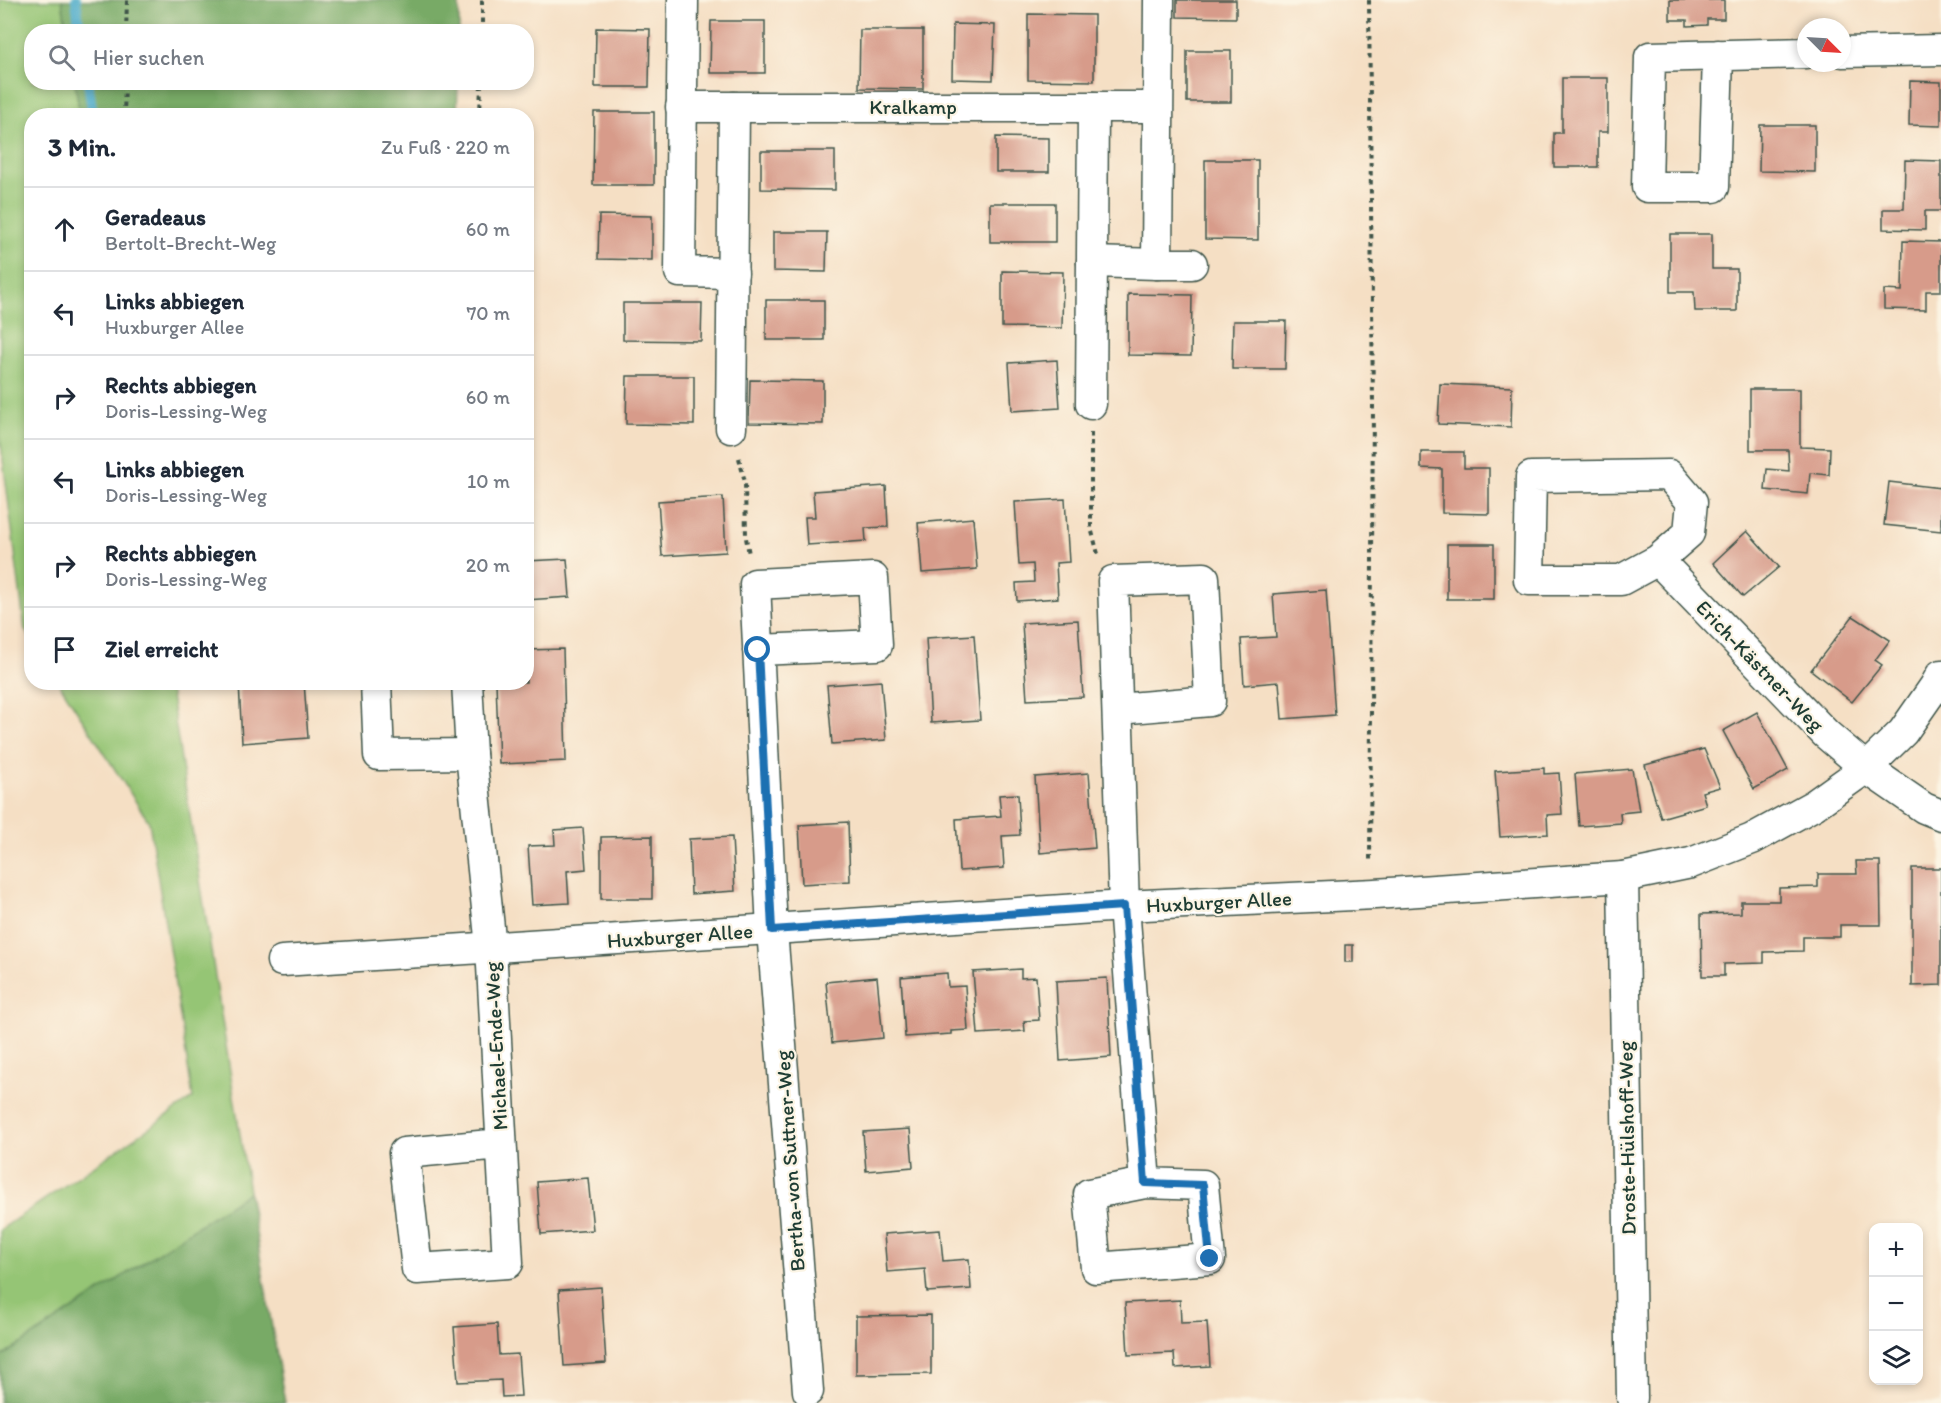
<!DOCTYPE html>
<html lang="de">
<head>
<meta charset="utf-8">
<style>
  :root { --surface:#fff; --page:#f6f6f7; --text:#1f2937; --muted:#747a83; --line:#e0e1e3 }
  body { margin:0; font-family:Itim,sans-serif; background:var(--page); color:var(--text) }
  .controls { position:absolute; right:18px; bottom:18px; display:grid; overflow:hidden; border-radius:12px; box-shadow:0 3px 9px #0003 }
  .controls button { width:54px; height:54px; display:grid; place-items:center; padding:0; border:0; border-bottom:2px solid var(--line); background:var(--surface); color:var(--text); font:30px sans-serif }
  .compass { position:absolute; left:1797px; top:18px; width:54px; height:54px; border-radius:50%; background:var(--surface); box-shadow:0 3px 9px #0003; rotate:114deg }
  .stop { position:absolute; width:18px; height:18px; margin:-14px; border:4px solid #1f6fb2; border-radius:50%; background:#fff }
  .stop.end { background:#1f6fb2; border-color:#fff; box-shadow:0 2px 6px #0008 }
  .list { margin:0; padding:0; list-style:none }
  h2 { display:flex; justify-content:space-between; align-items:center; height:78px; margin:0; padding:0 24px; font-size:26px }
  h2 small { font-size:20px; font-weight:400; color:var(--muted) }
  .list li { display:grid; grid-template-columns:39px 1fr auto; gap:18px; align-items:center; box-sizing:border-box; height:84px; padding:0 24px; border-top:2px solid var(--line) }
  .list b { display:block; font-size:22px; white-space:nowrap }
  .list p { margin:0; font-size:20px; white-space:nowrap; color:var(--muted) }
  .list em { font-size:20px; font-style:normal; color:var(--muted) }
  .icon { flex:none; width:33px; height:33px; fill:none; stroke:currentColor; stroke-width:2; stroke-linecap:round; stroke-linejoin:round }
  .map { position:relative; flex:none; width:1941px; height:1403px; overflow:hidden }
  .search { position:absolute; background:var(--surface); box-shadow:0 3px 9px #0003; left:24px; top:24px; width:510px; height:66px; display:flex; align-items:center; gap:15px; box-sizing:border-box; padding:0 21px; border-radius:24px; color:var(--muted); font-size:22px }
  .panel { position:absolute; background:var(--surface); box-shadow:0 3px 9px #0003; left:24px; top:108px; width:510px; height:582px; border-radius:24px }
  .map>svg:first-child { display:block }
  .green { fill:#95c574; stroke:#5a8154; stroke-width:1.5 }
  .forest { fill:#78aa66; stroke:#4c744d; stroke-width:1.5 }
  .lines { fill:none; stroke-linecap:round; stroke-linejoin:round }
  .stream { stroke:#4cabca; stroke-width:10 }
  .building { fill:#d79b8a }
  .minor-casing { stroke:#3f554a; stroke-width:33 }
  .path { stroke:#3f554a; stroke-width:4; stroke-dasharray:4.5 4.5; stroke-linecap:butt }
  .minor { stroke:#fff; stroke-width:30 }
  .route { stroke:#1f6fb2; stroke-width:8 }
  .labels { text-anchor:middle; stroke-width:4.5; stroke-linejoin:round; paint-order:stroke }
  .street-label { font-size:21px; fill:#1f3d34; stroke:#fcf5e5 }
</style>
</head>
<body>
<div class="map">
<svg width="1941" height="1403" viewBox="0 0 1941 1403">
  <rect width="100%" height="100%" fill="#fcf5e5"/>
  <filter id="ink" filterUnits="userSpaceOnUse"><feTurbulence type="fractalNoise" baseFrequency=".0167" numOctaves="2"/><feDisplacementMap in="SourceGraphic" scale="12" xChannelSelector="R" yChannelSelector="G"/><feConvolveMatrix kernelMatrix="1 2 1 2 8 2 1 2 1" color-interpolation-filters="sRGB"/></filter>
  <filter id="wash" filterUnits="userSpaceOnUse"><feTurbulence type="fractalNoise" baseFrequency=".008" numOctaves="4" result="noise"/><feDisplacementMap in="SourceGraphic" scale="24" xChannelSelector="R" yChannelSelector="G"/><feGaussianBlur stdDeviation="1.35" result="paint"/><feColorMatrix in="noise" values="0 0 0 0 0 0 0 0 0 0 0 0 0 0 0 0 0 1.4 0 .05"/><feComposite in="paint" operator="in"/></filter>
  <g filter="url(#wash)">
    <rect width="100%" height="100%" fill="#f5dfc4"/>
    <g class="green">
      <path d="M0,0H62L67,31L32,32V82L75,83L80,115L32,116L31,639L25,630L0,437Z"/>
      <path d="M59,683H169L249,1192L0,1358V1230L193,1098L149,822Z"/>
    </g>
    <g class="forest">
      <path d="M62,0H459V31H67Z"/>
      <path d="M75,83H458L457,115H80Z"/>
      <path d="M249,1192L285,1403H0V1358Z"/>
    </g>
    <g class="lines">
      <g class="stream">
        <path d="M76,0L80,32"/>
        <path d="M88,82L93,116"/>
      </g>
    </g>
    <g id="blocks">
      <g class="building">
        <path d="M1177,0H1236V18L1177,17Z"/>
        <path d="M1670,0H1724V19H1707V25L1687,26V20H1670Z"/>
        <path d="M1028,14L1094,15V81L1028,80Z"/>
        <path d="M711,21H765V73H710Z"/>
        <path d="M953,24L995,25L993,80L952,79Z"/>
        <path d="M596,28L650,29L649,87H595Z"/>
        <path d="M860,30H923V89L859,88Z"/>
        <rect x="1187" y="51" width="44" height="51"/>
        <path d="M1562,78H1608V132H1598V167H1554V133H1562Z"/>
        <path d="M1910,81L1941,82V126L1909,125Z"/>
        <path d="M594,112H654V185H593Z"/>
        <path d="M1760,125H1815V172L1759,171Z"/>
        <path d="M996,137L1049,138V172H996Z"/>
        <path d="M761,151H835V190L761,189Z"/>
        <path d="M1205,160H1258V240L1205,239Z"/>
        <path d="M1905,160L1941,161V211H1925V230L1883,229V209H1904Z"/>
        <rect x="990" y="203" width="65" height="39"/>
        <path d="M599,215L652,216V260L598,259Z"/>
        <path d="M773,232H827L826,272L773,271Z"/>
        <path d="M1670,234H1712V269H1737V311H1695L1694,292H1670Z"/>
        <path d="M1903,241L1941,242V291H1926V310L1884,309V290L1902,291Z"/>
        <path d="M1002,271L1063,272L1062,328L1002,327Z"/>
        <path d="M1128,294L1192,295L1191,356L1128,355Z"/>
        <rect x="766" y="300" width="58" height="40"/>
        <path d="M623,303H702L701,341L623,340Z"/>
        <path d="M1233,321H1286L1285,369H1232Z"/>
        <path d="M1057,360L1060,408L1012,411L1009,363Z"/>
        <path d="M627,376H694V425L626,424Z"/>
        <path d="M750,380L823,381V424L749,423Z"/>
        <path d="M1440,384L1512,387L1511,427L1438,424Z"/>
        <path d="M1750,389H1800V447L1830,448L1829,475L1810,473L1808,494L1765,490L1767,469L1789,471L1788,450H1750Z"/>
        <path d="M1421,452H1464V468H1489V514L1442,513V469L1421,468Z"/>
        <path d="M1889,482L1941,488V531L1884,525Z"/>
        <path d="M886,486L888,527L865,528L866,541L807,545L805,517H815L813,491Z"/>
        <path d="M723,497L726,552L662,556L658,501Z"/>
        <path d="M1065,499L1069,562L1056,563L1058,598L1017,601L1016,583L1034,582L1033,564L1019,565L1015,502Z"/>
        <path d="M973,518L977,569L922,573L918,523Z"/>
        <path d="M1747,531L1779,567L1743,597L1713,563Z"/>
        <rect x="1447" y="544" width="47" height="55"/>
        <path d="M567,559L570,597L526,600V561Z"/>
        <path d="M1326,590L1335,715L1282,719L1279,682L1244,685L1241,639L1276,637L1273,594Z"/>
        <path d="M1853,616L1890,640L1875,660L1882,665L1852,702L1811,670Z"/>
        <path d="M1078,620L1083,697L1027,700L1022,623Z"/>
        <path d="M974,635L980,720L931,723L926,638Z"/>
        <path d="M563,649L566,761L499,764L496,682H526V650Z"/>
        <path d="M881,681L886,740L832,744L827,685Z"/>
        <path d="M239,682H304L308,738L242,743Z"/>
        <path d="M1757,712L1788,770L1754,789L1723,731Z"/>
        <path d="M1704,749L1720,787L1702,792L1706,805L1661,818L1645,765Z"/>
        <path d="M1544,768V774L1559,773L1562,814L1547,815L1548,834L1500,837L1495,771Z"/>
        <path d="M1632,769L1639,811L1620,813L1621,823L1579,826L1575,774Z"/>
        <path d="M1089,773L1095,848L1040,853L1035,777Z"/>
        <path d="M1018,794L1020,835L1002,836L1004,868L959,871L956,819L1001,816L999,795Z"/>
        <path d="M848,822L850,881L802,884L799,825Z"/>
        <path d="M583,828L586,869L567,871L569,903L532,905L528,846L555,845L554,830Z"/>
        <path d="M652,836V899H601V837Z"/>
        <path d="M732,837L735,891L691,894L689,839Z"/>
        <path d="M1856,861H1880L1881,925H1840V937H1803V951L1764,952V963L1724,964V976H1702L1701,914L1741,913V901H1779V888L1818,887V874H1857Z"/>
        <path d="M1912,868H1941V985L1912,986Z"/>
        <rect x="1345" y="945" width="8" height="17"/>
        <path d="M1021,969V978L1036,977L1039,1020L1024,1021L1025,1031L978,1034L973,972Z"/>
        <path d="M947,973L948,987L965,986L968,1030L951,1031V1034L905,1037L901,977Z"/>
        <path d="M877,977L883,1038L832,1043L826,982Z"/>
        <path d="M1107,978L1111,1057L1060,1061L1056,981Z"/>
        <path d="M910,1129L913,1167L866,1171L863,1132Z"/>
        <path d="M588,1178L593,1230L541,1234L537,1182Z"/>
        <path d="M940,1230L943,1261L969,1259L971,1289L927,1292L925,1269L887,1272L884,1234Z"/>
        <path d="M601,1287L606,1363L564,1366L559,1290Z"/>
        <path d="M1180,1300L1181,1323L1207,1322L1210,1366L1175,1368L1174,1353L1128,1355L1125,1303Z"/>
        <path d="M931,1315V1374L856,1375V1316Z"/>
        <path d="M497,1324L499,1355L518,1354L521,1396L502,1397L501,1380L458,1382L454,1327Z"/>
      </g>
    </g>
  </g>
  <g filter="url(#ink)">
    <use href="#blocks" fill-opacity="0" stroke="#3f554a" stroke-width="1.5"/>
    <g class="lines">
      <defs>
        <g id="minor">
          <path d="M683,0L680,272L733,273"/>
          <path d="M1159,0L1157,264H1192"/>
          <path d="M1842,52L1941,50"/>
          <path d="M1718,55L1714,187H1647L1650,57L1806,53"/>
          <path d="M681,107H1157"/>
          <path d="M1092,262L1157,264"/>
          <path d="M1091,404L1093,107"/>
          <path d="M731,428L734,107"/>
          <path d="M1658,560L1689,533L1692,502L1669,475L1531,477L1529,580H1621L1658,560L1826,734L1866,768L1924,808L1941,815"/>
          <path d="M758,650L877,645L873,578L755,584L772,930L808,1391"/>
          <path d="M376,682L379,755L471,754"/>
          <path d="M467,682L471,754L491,947L508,1263L417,1269L404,1153L501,1144"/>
          <path d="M1118,709L1210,701L1204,578L1113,581L1124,906L1145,1183L1089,1194L1096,1268L1210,1259L1203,1185L1145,1183"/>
          <path d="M1623,877L1632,1398"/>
          <path d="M282,961L1124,906L1375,894L1623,877L1691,863L1752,839L1814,805L1866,768L1903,732L1935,686L1941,675"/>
        </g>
      </defs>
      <use href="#minor" class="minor-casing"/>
      <g class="path">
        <path d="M1369,0L1373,405L1370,864"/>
        <path d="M126,32L127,0"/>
        <path d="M482,32V0"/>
        <path d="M124,116L125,82"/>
        <path d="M480,116L481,82"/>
        <path d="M1091,433V528L1098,554"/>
        <path d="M739,458L745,482L746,538L749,554"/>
      </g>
      <use href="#minor" class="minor"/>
    </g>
  </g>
  <g class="lines" filter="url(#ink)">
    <path class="route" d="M758,650L772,930L1124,906L1145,1183L1203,1185L1210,1259"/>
  </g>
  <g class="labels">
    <g class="street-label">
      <text x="913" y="114">Kralkamp</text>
      <text transform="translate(1760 666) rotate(46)" y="7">Erich-Kästner-Weg</text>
      <text transform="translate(1219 902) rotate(-3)" y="7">Huxburger Allee</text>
      <text transform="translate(680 936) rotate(-4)" y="7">Huxburger Allee</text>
      <text transform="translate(496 1046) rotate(-93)" y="7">Michael-Ende-Weg</text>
      <text transform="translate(1627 1138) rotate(-91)" y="7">Droste-Hülshoff-Weg</text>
      <text transform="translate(790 1161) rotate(-94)" y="7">Bertha-von Suttner-Weg</text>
    </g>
  </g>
</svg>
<div class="controls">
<button>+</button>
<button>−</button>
<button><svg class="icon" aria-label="layers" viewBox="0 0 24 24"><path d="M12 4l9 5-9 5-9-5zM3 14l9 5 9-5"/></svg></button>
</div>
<svg class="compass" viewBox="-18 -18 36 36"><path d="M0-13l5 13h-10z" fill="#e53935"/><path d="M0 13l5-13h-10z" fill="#747a83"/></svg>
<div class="stop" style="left:758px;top:650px"></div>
<div class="stop end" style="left:1210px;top:1259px"></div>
<div class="search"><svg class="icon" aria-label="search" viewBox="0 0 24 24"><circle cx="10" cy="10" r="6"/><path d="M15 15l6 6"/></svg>Hier suchen</div>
<section class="panel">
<h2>3 Min.<small>Zu Fuß · 220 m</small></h2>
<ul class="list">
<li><svg class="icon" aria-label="ahead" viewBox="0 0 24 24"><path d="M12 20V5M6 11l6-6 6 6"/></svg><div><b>Geradeaus</b><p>Bertolt-Brecht-Weg</p></div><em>60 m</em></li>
<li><svg class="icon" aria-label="left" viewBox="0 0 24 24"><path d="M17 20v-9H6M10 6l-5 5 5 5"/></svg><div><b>Links abbiegen</b><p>Huxburger Allee</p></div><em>70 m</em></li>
<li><svg class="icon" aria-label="right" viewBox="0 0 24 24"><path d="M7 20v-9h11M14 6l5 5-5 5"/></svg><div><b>Rechts abbiegen</b><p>Doris-Lessing-Weg</p></div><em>60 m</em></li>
<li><svg class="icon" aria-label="left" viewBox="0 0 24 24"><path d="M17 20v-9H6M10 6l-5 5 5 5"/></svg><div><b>Links abbiegen</b><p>Doris-Lessing-Weg</p></div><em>10 m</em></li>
<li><svg class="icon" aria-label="right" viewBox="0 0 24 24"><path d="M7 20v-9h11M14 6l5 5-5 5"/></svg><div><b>Rechts abbiegen</b><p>Doris-Lessing-Weg</p></div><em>20 m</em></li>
<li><svg class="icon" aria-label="arrive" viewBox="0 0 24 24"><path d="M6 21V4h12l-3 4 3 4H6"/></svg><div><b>Ziel erreicht</b></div></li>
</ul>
</section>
</div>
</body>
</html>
